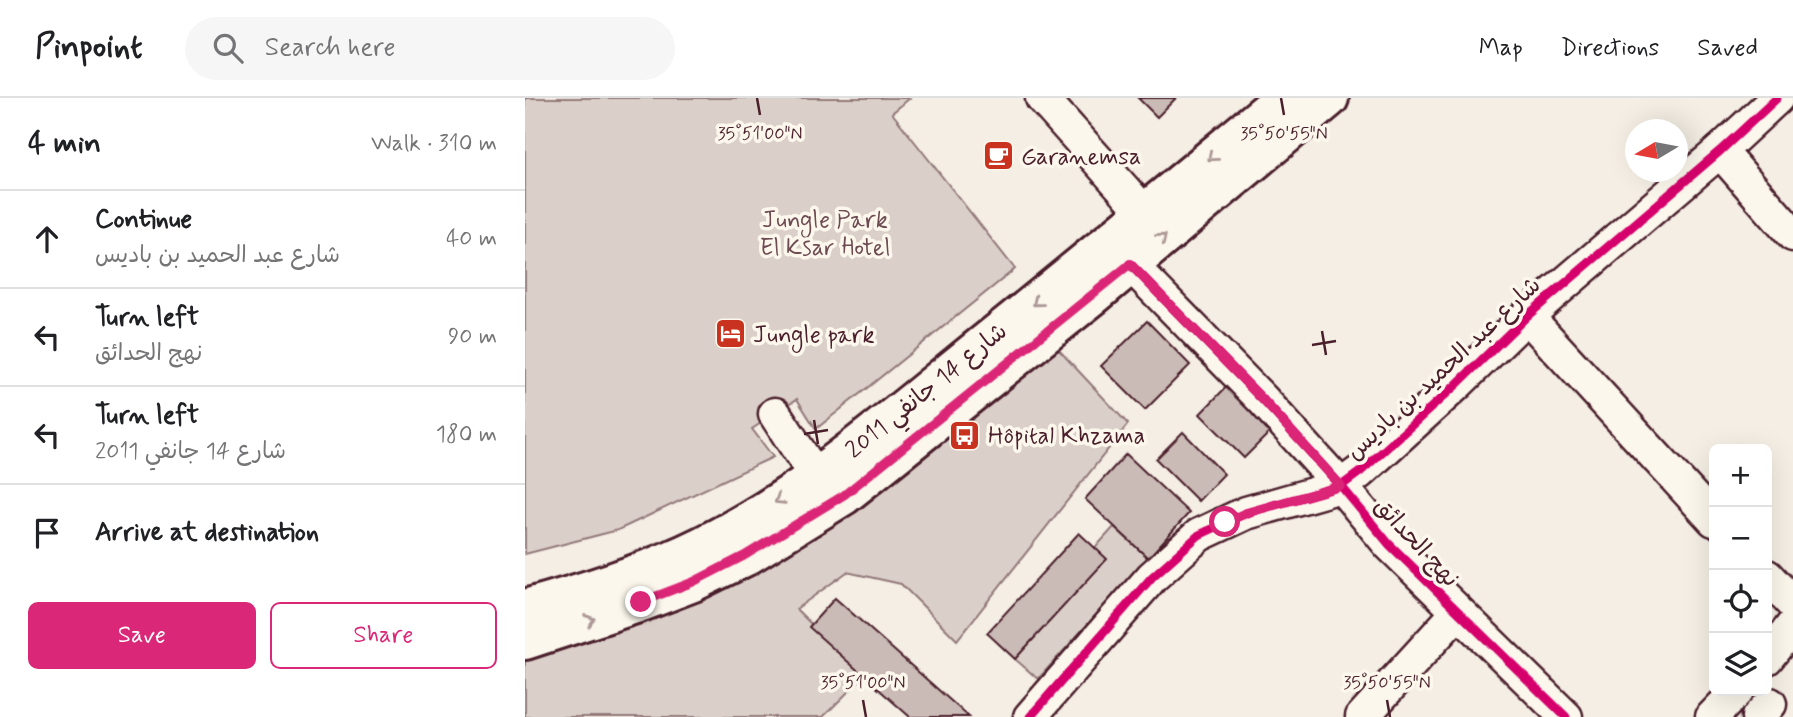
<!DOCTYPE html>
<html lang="en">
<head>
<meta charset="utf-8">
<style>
  :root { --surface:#fff; --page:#f6f6f6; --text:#202124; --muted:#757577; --line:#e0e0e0; --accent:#db2777 }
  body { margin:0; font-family:Mynerve,"Playpen Sans Arabic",sans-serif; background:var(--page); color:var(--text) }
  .controls { position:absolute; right:21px; bottom:21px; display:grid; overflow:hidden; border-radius:10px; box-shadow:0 7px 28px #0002 }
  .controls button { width:63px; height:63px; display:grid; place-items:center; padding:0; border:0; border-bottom:2px solid var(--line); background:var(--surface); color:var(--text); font:35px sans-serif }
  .compass { position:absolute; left:1100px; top:21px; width:63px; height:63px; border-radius:50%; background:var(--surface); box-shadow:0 7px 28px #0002; rotate:260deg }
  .stop { position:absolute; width:21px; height:21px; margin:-16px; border:5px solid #db2777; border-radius:50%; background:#fff }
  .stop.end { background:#db2777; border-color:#fff; box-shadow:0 2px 7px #0008 }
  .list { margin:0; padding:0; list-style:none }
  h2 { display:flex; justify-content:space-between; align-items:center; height:91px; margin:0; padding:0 28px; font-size:30px }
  h2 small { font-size:23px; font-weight:400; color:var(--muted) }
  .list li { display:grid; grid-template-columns:46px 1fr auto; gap:21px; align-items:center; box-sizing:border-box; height:98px; padding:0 28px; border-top:2px solid var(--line) }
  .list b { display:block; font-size:26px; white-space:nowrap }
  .list p { margin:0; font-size:23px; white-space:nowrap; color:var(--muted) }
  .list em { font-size:23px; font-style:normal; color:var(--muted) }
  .actions { display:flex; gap:14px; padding:21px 28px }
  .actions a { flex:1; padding:16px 0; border:2px solid var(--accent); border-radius:10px; text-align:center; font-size:24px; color:var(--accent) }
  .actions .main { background:var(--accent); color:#fff }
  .icon { flex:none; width:38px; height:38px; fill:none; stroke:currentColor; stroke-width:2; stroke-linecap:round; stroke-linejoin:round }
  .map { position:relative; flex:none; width:1268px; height:619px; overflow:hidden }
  header { display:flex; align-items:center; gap:42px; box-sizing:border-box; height:98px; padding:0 35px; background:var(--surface); border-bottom:2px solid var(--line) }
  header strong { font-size:33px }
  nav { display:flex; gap:38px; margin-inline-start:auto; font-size:24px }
  .search { width:490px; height:63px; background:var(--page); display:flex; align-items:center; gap:18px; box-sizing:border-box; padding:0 24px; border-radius:38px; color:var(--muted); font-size:26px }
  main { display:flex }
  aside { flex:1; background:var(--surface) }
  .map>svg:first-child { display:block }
  .green { fill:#dbd0c9; stroke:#92787a; stroke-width:2 }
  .building { fill:#cabbb6; stroke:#4a1f2b; stroke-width:2 }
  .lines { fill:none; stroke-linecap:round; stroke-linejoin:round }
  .minor-casing { stroke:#4a1f2b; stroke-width:37 }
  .major-casing { stroke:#4a1f2b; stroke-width:44 }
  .minor { stroke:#fbf7ec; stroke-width:32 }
  .major { stroke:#fbf7ec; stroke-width:38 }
  .cycleway-casing { stroke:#fbf7ec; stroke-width:13 }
  .cycleway { stroke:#d6006c; stroke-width:9 }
  .oneway { stroke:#ab9695 }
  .route { stroke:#db2777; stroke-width:9 }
  .ticks { fill:none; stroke:#4a1f2b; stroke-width:2.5 }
  .labels { text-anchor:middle; stroke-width:7; stroke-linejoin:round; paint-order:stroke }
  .poi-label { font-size:24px; fill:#4a1f2b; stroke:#fbf7ec; text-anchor:start }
  .park-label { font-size:24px; fill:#6e4b52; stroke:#fbf7ec }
  .street-label { font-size:24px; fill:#4a1f2b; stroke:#fbf7ec }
  .ticks-label { font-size:18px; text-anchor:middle; fill:#4a1f2b; stroke:#fbf7ec; stroke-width:7; stroke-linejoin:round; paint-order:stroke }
</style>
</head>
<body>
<header>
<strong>Pinpoint</strong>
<div class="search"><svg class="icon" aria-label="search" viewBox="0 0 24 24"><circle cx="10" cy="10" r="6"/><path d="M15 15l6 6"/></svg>Search here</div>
<nav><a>Map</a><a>Directions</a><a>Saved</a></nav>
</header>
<main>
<aside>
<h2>4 min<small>Walk · 310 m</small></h2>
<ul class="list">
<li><svg class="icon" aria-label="ahead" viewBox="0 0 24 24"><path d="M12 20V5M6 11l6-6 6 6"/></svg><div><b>Continue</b><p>شارع عبد الحميد بن باديس</p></div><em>40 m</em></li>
<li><svg class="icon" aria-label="left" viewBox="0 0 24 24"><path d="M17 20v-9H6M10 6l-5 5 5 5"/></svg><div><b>Turn left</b><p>نهج الحدائق</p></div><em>90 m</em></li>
<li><svg class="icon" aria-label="left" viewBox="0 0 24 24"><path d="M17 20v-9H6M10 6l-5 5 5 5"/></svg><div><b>Turn left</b><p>شارع 14 جانفي 2011</p></div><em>180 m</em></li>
<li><svg class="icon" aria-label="arrive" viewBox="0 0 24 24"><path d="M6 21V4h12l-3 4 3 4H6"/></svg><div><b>Arrive at destination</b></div></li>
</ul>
<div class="actions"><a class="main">Save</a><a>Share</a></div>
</aside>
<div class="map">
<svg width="1268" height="619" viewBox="0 0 1268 619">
  <rect width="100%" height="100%" fill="#f4eee4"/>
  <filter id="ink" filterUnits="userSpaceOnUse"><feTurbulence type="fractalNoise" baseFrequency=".0143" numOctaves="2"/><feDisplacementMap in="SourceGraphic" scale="14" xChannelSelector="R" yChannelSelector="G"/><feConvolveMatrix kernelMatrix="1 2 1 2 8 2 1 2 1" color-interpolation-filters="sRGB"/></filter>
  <g filter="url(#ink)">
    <g class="green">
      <path d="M0,0H385L367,15L490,171L291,331L272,301L227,331L248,359L93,432L0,456Z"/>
      <path d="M533,251L603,326L432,542L376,486L322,474L271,511L339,578L298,619H0V552L325,408Z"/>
      <path d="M589,429L623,460L513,581L490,561L581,461L570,450Z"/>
    </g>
    <g class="building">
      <path d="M613,0H651L632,19Z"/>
      <path d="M622,223L665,267L620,312L576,268Z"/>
      <path d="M709,281L753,326L719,360L675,316Z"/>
      <path d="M658,334L699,376L673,403L631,361Z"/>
      <path d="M601,356L664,415L623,460L560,401Z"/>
      <path d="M554,435L582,461L490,561L462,535Z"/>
      <path d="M310,500L444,619H385L284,529Z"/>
    </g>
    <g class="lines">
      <defs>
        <g id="minor">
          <path d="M517,0L620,115"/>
          <path d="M1195,53L1268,137"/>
          <path d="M605,166L738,302L816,388L864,446L1041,619"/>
          <path d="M1002,218L1189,422"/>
          <path d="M250,316L291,379"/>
          <path d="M1242,478L1268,506"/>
          <path d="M1242,560L1268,527"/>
          <path d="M505,619L627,479L674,437L721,415L816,388L835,374L931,287L1002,218L1195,53L1252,0"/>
          <path d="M837,619L932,515"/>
          <path d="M1187,619L1212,593"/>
          <path d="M1233,619L1245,606"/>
        </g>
        <g id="major">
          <path d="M0,511C54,496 109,479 160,456C273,405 368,319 463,243C563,163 661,81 759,0"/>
          <path d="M0,542L116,504L168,484L219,459L319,397L570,196L804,0"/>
        </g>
      </defs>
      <use href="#minor" class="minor-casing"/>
      <use href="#major" class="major-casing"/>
      <use href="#minor" class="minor"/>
      <use href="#major" class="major"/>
      <defs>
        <g id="cycleway">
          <path d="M605,166L738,302L816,388L864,446L1041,619"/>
          <path d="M505,619L627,479L674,437L721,415L816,388L835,374L931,287L1002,218L1195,53L1252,0"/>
        </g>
      </defs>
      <use href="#cycleway" class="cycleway-casing"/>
      <use href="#cycleway" class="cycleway"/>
    </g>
    <defs><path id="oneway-chevron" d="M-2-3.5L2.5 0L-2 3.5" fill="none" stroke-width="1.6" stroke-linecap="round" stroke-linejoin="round" transform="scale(1.75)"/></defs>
    <g class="oneway">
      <use href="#oneway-chevron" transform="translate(687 59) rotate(140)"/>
      <use href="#oneway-chevron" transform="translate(637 140) rotate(-40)"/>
      <use href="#oneway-chevron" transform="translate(512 204) rotate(141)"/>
      <use href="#oneway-chevron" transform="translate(254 402) rotate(148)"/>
      <use href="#oneway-chevron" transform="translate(65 522) rotate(-19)"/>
    </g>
  </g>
  <g class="lines" filter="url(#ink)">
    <path class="route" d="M116,504L168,484L219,458L319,397L605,166L738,302L816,388L721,415L700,424"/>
  </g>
  <path class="ticks" d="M232,0L235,17M756,0L759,17M797,233L801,257M787,247L811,243M289,322L293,346M279,336L303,332M338,602L341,619M862,602L865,619"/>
  <defs>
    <symbol id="cafe-square" viewBox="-11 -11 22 22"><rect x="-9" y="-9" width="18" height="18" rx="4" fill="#c8321e" stroke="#fbf7ec"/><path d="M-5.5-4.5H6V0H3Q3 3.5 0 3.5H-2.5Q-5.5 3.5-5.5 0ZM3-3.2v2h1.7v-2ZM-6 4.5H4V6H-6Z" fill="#fff"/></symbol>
    <symbol id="hotel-square" viewBox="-11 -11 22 22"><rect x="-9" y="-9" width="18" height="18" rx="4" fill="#c8321e" stroke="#fbf7ec"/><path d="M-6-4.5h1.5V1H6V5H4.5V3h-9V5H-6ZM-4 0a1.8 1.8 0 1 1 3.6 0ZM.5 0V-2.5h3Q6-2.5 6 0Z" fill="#fff"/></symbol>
    <symbol id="bus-square" viewBox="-11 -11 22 22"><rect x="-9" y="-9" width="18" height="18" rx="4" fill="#c8321e" stroke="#fbf7ec"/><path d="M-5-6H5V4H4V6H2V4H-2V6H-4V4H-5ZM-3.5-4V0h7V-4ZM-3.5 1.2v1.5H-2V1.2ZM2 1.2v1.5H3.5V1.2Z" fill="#fff"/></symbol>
  </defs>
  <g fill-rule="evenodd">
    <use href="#cafe-square" x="456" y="40" width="35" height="35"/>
    <use href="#hotel-square" x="188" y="218" width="35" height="35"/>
    <use href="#bus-square" x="422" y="320" width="35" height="35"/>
  </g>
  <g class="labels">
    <g class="poi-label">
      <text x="496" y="66">Garanemsa</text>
      <text x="228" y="244">Jungle park</text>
      <text x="463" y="345">Hôpital Khzama</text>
    </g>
    <g class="park-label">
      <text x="300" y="129">Jungle Park<tspan x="300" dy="28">El Ksar Hotel</tspan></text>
    </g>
    <g class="street-label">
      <text transform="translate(918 270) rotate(-43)" y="8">شارع عبد الحميد بن باديس</text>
      <text transform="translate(401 292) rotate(-39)" y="8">شارع 14 جانفي 2011</text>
      <text transform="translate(892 444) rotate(47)" y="8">نهج الحدائق</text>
    </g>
  </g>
  <g class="ticks-label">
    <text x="235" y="41">35°51'00"N</text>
    <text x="759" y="41">35°50'55"N</text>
    <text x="338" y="590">35°51'00"N</text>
    <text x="862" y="590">35°50'55"N</text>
  </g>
</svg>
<div class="controls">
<button>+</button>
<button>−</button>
<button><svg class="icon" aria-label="locate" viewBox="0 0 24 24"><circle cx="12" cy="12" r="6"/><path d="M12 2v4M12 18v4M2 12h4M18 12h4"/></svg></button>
<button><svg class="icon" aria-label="layers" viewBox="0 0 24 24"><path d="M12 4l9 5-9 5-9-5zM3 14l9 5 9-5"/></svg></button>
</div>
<svg class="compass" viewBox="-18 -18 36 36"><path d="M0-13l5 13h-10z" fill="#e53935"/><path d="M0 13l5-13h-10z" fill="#757577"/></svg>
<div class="stop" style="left:700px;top:424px"></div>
<div class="stop end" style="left:116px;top:504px"></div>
</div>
</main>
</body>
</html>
